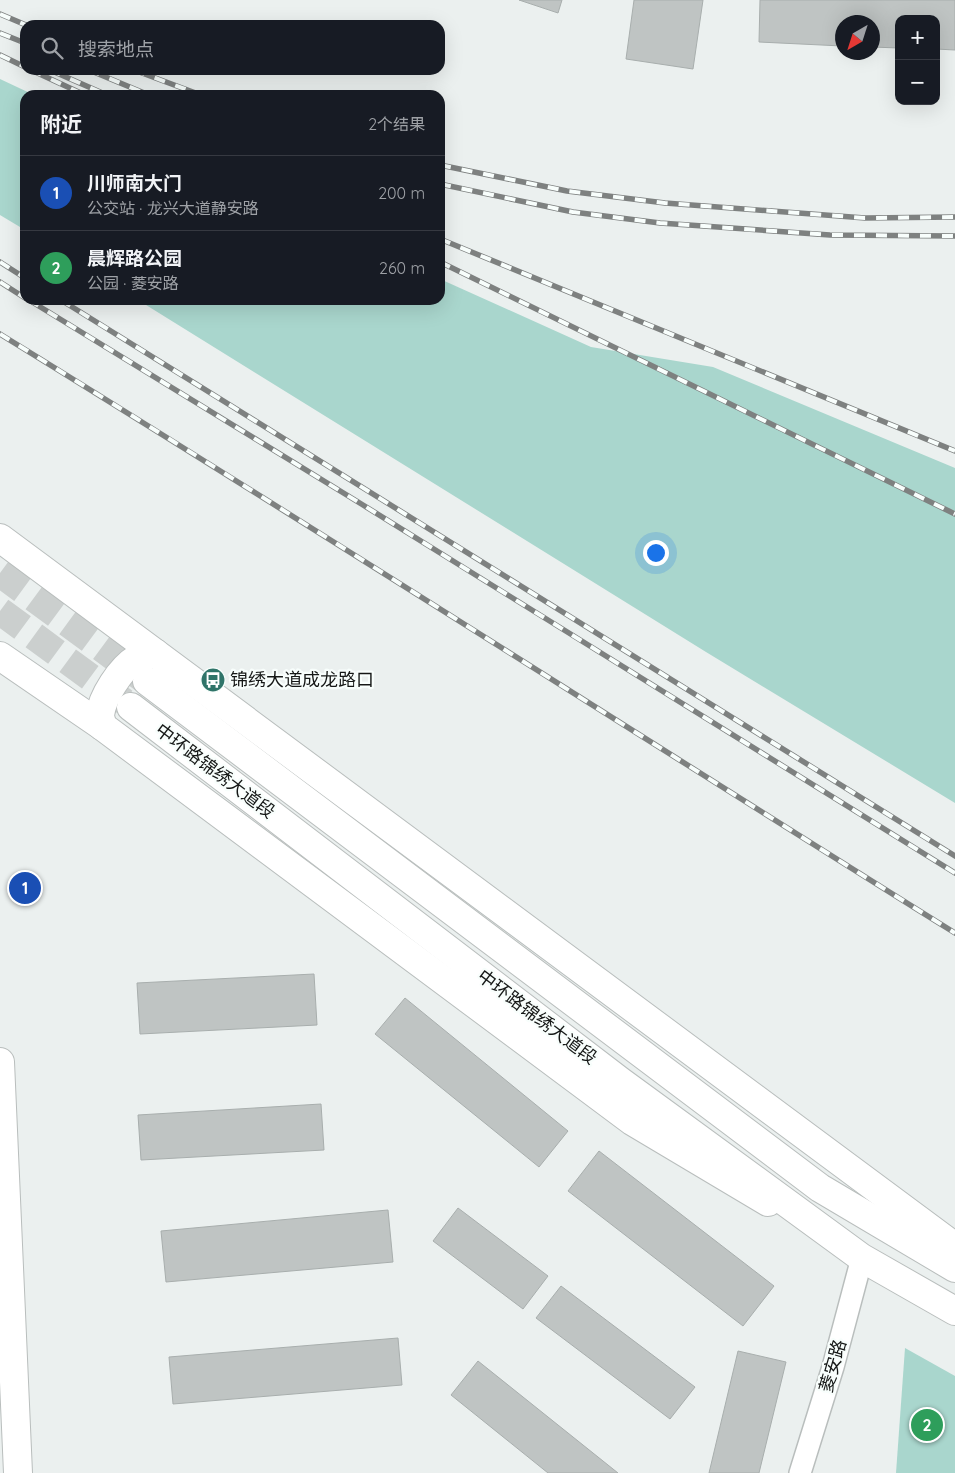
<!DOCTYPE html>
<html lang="zh">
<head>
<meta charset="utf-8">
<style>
  :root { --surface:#171b24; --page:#20242c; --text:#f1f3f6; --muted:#9ea1a6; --line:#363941; --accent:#2f7469 }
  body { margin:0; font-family:Quicksand,"Noto Sans SC",sans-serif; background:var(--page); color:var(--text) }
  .controls { position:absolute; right:15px; top:15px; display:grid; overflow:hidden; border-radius:10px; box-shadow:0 5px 20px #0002 }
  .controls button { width:45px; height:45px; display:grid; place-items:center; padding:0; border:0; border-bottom:1px solid var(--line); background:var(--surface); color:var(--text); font:25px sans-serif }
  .compass { position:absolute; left:835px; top:15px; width:45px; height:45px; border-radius:50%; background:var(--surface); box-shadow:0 5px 20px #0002; rotate:219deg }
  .you { position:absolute; left:655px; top:552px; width:18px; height:18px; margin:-12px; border:4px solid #fff; border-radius:50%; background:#1a73e8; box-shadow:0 0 0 8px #1a73e833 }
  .badge { display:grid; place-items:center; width:32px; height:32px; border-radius:50%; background:var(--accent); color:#fff; font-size:16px; font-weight:700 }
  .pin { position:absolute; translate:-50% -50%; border:2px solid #fff; box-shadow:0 1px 5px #0006 }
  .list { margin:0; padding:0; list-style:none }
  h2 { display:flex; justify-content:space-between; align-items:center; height:65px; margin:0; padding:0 20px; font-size:21px }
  h2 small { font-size:16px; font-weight:400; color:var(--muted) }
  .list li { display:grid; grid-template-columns:32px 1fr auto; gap:15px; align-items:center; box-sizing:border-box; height:75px; padding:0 20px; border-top:1px solid var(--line) }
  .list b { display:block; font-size:19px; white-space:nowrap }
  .list p { margin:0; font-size:16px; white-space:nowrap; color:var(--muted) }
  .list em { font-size:16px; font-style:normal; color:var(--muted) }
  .icon { flex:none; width:28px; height:28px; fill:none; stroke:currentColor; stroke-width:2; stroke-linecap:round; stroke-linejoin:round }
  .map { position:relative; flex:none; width:955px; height:1473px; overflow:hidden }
  .search { position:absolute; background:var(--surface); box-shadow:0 5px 20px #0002; left:20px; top:20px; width:425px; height:55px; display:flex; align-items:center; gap:12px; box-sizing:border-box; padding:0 18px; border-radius:15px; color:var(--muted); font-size:19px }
  .panel { position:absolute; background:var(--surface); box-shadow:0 5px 20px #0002; left:20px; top:90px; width:425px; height:215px; border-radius:15px }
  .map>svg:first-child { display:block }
  .green { fill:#a9d6cd }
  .building { fill:#bfc4c3; stroke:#a8aead }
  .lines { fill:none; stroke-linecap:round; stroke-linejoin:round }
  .primary-tunnel { stroke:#cbcfce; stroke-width:28; stroke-dasharray:28 14; stroke-linecap:butt }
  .street-casing { stroke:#b9bebd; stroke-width:24 }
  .secondary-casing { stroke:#b9bebd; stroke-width:30 }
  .primary-casing { stroke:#b9bebd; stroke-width:30 }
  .street { stroke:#fff; stroke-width:21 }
  .secondary { stroke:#fff; stroke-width:28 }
  .primary { stroke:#fff; stroke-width:28 }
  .rail-casing { stroke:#7e8180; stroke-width:5.5 }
  .rail { stroke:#f8fefc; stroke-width:4; stroke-dasharray:11; stroke-linecap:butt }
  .labels { text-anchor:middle; stroke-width:4.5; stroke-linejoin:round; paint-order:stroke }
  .poi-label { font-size:18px; fill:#151716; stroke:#f8fefc; text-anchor:start }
  .street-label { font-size:18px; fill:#151716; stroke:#f8fefc }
</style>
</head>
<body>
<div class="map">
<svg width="955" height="1473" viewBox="0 0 955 1473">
  <rect width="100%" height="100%" fill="#ebf0ef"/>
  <g class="green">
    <path d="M0,79L34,95H25V230L0,215Z"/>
    <path d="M440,279L591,347L713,367L955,468V803L706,652L138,300H440Z"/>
    <path d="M905,1348L955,1376V1473H896Z"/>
  </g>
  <g class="building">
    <path d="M519,0H562L558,13Z"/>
    <path d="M634,0H703L693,69L626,59Z"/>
    <path d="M760,0H955V50L936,49V19H899V48L872,47V22H842V46L759,42Z"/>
    <path d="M314,974L317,1025L140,1034L137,983Z"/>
    <path d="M405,998L568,1131L539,1167L375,1034Z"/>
    <path d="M321,1104L324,1150L141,1160L138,1115Z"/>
    <path d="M599,1151L774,1286L743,1326L568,1191Z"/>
    <path d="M458,1208L548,1276L523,1309L433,1241Z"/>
    <path d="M388,1210L393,1262L166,1282L161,1231Z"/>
    <path d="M561,1286L695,1387L670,1419L536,1318Z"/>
    <path d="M398,1338L402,1385L173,1404L169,1357Z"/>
    <path d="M738,1351L786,1362L759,1473H709Z"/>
    <path d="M478,1361L618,1473H548L451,1395Z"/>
  </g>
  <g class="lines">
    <g class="primary-tunnel">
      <path d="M0,573L145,680"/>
      <path d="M0,611L128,705"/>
    </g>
    <defs>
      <path id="street" d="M800,1473L833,1367L862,1258"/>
      <g id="secondary">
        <path d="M0,538L955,1247"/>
        <path d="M0,656L102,726L632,1121L768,1202"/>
        <path d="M102,726C102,723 100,718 100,715C102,697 121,668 136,659C141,656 149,654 155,653"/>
      </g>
      <g id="primary">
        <path d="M147,681L820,1188L955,1268"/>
        <path d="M131,707L620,1081L862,1258L955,1311"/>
        <path d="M0,1062L18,1473"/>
      </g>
    </defs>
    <use href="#street" class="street-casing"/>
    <use href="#secondary" class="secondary-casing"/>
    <use href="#primary" class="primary-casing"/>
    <use href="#street" class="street"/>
    <use href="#secondary" class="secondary"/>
    <use href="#primary" class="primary"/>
    <defs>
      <g id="rail">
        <path d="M0,14L26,25"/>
        <path d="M0,33L25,43"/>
        <path d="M0,55L25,67"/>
        <path d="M31,70L85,95"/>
        <path d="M50,70L107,95"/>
        <path d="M89,70L149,95"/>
        <path d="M134,70L201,95"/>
        <path d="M440,165L567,191L665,203L865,218L955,217"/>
        <path d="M440,184L573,212L660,223L830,235L955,236"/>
        <path d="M440,239L955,451"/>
        <path d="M0,262L25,278"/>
        <path d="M440,262L955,514"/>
        <path d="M0,282L25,298"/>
        <path d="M29,300L363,505L955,873"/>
        <path d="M61,300L955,856"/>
        <path d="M0,334C320,531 636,734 955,933"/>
      </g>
    </defs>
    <use href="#rail" class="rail-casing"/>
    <use href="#rail" class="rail"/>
  </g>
  <defs>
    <symbol id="bus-disc" viewBox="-11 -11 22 22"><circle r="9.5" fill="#2f7469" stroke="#f8fefc"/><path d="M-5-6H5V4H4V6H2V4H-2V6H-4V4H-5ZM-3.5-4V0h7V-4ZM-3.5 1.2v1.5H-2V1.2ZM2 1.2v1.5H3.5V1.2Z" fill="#fff"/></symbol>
  </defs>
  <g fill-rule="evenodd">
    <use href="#bus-disc" x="199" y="666" width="28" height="28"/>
  </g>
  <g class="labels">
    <g class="poi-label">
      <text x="230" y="686">锦绣大道成龙路口</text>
    </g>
    <g class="street-label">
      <text transform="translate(215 771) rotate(37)" y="6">中环路锦绣大道段</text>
      <text transform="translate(537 1017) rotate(37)" y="6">中环路锦绣大道段</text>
      <text transform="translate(833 1366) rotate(-74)" y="6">菱安路</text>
    </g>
  </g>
</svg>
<div class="controls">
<button>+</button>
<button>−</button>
</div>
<svg class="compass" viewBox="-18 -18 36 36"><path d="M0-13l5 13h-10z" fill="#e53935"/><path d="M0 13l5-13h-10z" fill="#9ea1a6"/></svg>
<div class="you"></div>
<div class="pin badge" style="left:25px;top:888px;background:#1a4fb4">1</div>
<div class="pin badge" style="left:927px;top:1425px;background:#2e9e5b">2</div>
<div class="search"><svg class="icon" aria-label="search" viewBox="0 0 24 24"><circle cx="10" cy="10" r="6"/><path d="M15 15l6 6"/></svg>搜索地点</div>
<section class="panel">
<h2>附近<small>2个结果</small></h2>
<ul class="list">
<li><span class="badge" style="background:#1a4fb4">1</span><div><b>川师南大门</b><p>公交站 · 龙兴大道静安路</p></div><em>200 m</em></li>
<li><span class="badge" style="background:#2e9e5b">2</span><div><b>晨辉路公园</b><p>公园 · 菱安路</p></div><em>260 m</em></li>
</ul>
</section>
</div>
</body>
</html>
